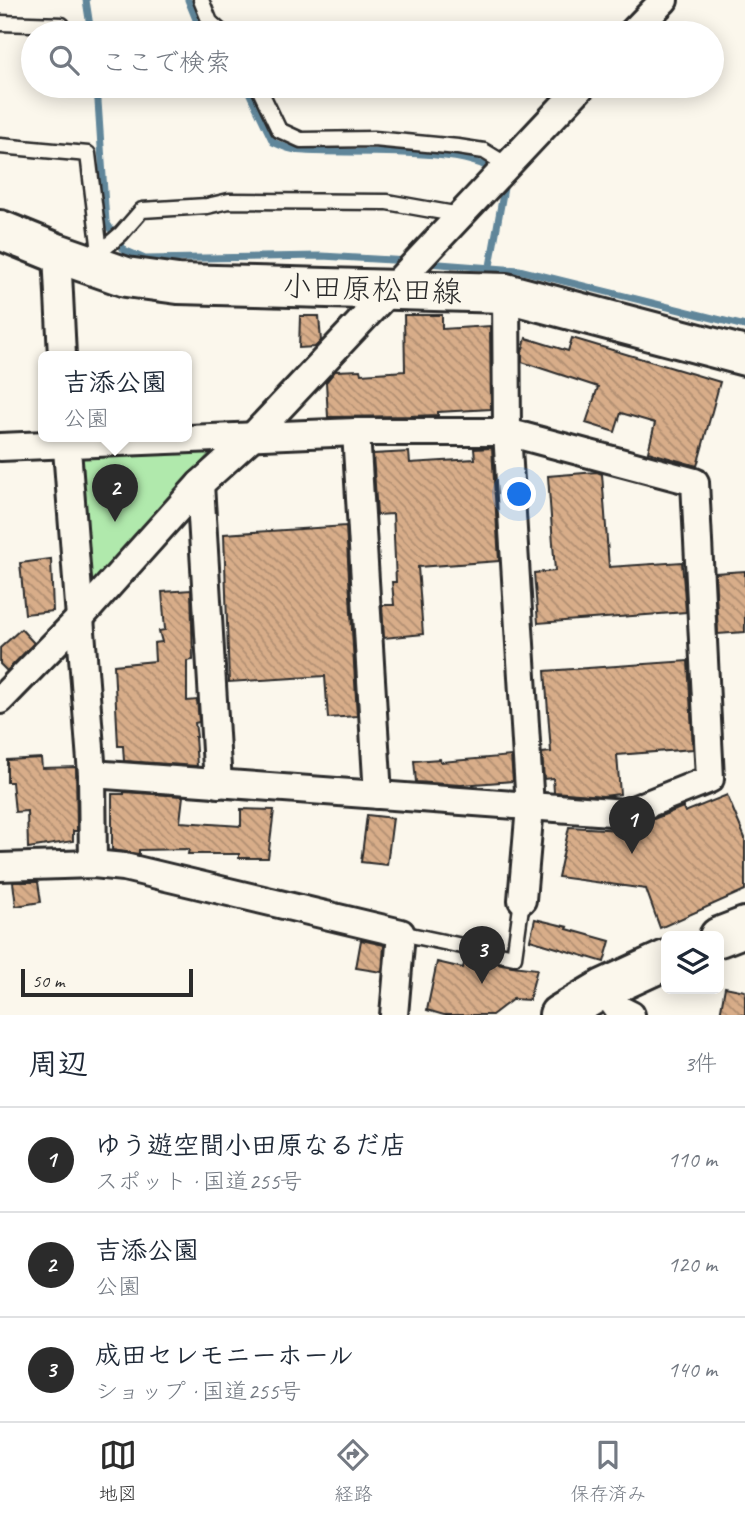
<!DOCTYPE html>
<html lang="ja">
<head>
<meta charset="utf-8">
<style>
  :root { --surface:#fff; --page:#f2f2f3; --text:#1f2937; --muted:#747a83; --line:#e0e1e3; --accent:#2b2b2b }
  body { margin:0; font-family:Caveat,"Klee One",sans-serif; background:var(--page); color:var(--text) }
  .controls { position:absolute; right:21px; bottom:21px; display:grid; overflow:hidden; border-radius:10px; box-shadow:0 4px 18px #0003 }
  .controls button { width:63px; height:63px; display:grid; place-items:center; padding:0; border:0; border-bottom:2px solid var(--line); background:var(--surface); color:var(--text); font:35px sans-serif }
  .scale { position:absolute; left:21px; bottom:18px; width:172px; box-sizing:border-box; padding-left:7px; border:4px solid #2b2b2b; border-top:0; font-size:19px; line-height:24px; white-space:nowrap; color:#2b2b2b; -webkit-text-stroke:5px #fbf7ec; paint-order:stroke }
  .you { position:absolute; left:520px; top:495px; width:24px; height:24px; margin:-18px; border:5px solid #fff; border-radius:50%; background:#1a73e8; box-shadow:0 0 0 10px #1a73e833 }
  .badge { display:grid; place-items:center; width:46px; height:46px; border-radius:50%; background:var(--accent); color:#fff; font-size:23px; font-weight:700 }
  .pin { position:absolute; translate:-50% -58px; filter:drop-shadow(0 2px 4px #0008) }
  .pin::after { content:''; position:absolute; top:37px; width:24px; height:21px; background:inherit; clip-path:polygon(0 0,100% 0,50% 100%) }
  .popup { position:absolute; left:38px; top:351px; width:154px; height:91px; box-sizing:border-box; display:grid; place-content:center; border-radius:10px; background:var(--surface); filter:drop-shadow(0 2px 5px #0005); font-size:23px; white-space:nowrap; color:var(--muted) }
  .popup b { font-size:26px; color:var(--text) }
  .popup::after { content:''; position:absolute; left:50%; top:100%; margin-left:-14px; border:14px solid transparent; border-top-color:var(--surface) }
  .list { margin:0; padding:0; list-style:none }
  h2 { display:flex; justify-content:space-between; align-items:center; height:91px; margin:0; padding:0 28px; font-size:30px }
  h2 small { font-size:23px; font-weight:400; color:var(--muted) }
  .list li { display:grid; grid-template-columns:46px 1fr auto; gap:21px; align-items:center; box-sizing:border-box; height:105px; padding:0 28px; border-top:2px solid var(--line) }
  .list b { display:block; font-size:26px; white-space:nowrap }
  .list p { margin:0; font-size:23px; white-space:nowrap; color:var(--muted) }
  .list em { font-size:23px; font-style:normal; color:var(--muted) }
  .icon { flex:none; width:38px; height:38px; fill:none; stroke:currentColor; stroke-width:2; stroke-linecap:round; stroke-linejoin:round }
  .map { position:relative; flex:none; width:745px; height:1015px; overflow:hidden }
  .search { position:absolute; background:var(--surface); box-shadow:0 4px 18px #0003; left:21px; right:21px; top:21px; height:77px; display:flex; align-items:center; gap:18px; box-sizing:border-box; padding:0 24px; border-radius:38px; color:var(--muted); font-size:26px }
  .sheet { height:406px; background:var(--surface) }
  nav { display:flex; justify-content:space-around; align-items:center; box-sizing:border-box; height:98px; border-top:2px solid var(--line); background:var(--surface); font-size:19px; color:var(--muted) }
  nav a { display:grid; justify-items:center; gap:4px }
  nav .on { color:var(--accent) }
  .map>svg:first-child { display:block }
  .green { fill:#b0e9ac; stroke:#6e8a6c; stroke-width:2 }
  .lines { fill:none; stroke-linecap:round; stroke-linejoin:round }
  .stream { stroke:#60869a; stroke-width:7 }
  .building { fill:url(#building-back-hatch); stroke:#2b2b2b; stroke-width:2 }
  .service-casing { stroke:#2b2b2b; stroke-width:19 }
  .minor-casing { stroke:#2b2b2b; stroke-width:32 }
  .secondary-casing { stroke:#2b2b2b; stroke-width:44 }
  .trunk-casing { stroke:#2b2b2b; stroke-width:44 }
  .service { stroke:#fbf7ec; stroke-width:14 }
  .minor { stroke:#fbf7ec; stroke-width:26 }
  .secondary { stroke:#fbf7ec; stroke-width:38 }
  .trunk { stroke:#fbf7ec; stroke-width:38 }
  .labels { text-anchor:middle; stroke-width:6; stroke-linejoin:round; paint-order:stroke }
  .street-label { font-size:30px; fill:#2b2b2b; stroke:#fbf7ec }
</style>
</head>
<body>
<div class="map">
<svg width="745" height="1015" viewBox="0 0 745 1015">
  <defs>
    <pattern id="building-back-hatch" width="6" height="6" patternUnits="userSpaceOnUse" patternTransform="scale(1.75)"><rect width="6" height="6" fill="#d8ad89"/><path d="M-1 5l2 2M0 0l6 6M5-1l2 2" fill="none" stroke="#af8d70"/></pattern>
  </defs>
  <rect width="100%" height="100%" fill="#fbf7ec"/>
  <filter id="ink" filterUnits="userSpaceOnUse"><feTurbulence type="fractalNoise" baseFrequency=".0143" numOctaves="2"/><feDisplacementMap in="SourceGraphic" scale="14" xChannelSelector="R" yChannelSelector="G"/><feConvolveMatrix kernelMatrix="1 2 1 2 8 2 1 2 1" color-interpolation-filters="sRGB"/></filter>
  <g filter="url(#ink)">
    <path class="green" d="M219,443L86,593L77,451Z"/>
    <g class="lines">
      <g class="stream">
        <path d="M86,0L91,33"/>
        <path d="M188,0L197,22L207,33"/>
        <path d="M97,86L106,222L124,250L145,259L322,256L409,261"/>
        <path d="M246,86L273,142C284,147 293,151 305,151C341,154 472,146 493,172"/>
        <path d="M427,263L519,270L745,326"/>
        <path d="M490,266L504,188L500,182"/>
      </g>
    </g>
    <g class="building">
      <path d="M404,315H442V329L490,326L491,409L438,412V415L410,416L328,417L326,382L335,371L360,370L361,374L405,371Z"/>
      <path d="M300,316H319L321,341L315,347L299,348Z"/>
      <path d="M526,338L568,351L572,338L720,382L697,466L648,452L655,423L621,413L615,432L586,423L598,387L522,362V352Z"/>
      <path d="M492,448L499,561L418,567L423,634L384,638L382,605H394L392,582H396L393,514L377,515L373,454L409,452L410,463L475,459L474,449Z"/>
      <path d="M597,472L602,474L609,567L682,562L686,612L538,623L534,573L555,571L548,476Z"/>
      <path d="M346,526L357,716L328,718L325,676L229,682L224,534Z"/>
      <path d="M51,559L53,611L25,614L20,563Z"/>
      <path d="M745,571V632L718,634L715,573Z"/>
      <path d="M191,590L193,660L187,661V701L197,700L199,722L195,723L197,737H195L197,766L124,761L123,746H118L114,665L155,661L154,643L162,642L159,631L165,630L162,592Z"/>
      <path d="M21,629L34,643L7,671L0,664V648Z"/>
      <path d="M688,661L693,749L617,755L620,794L603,796L554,792L553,778L544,779L542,753L551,752L545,671Z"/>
      <path d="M511,756L513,781L461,785L416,782L414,761L440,759L441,762Z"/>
      <path d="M41,758L42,768L76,767L77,831H73V841L28,848L27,811L15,812L12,782H7V760Z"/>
      <path d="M124,792L183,796L180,822L241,826V809L274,810L268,858H239V854H188L189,849L139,850V854L112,850V794H124Z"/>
      <path d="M727,795L745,838V890L660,928L646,889L558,877L569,827L622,830V832L683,807L685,812Z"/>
      <path d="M367,815L393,818L387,865L361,862Z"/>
      <path d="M13,882H38L41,902L16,906Z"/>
      <path d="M535,919L568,927L567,929L610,941L604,962L530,940Z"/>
      <path d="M361,940L384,945L382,972L356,968Z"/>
      <path d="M466,957L512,966L537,969L529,1000L513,999L492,1015H444L427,1010L437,962L463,968Z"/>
      <path d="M725,987L745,991V1015H720Z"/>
    </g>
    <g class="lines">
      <defs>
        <g id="service">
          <path d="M201,0L210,22L222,33"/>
          <path d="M0,23L62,25"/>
          <path d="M258,86L279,130L301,140L374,139L458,147L484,151L507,165"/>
          <path d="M0,146L88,154L100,252"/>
          <path d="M95,265L100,252L121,234L142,210L207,206L229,201L387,202L460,215"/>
          <path d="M401,933L514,957L522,900"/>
        </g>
        <g id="minor">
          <path d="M632,33L664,0"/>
          <path d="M57,253L62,356"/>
          <path d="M506,293L507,432L530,807L522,900"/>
          <path d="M356,432L378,795"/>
          <path d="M66,436L92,774L93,864"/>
          <path d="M0,447L356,432H507L695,482L710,779L625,813L92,774"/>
          <path d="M200,484L218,784"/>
          <path d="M0,700L79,619L200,484L253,436L582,86"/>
          <path d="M0,867L93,864L124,867L401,933L394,1015"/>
          <path d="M603,989L617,1008L631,1015"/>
        </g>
        <path id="secondary" d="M0,230L57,253L126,277L178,284L506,293L745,356"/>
        <g id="trunk">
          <path d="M719,937L745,927"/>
          <path d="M559,1015L603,989L666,960"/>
        </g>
      </defs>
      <use href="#service" class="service-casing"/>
      <use href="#minor" class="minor-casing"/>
      <use href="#secondary" class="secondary-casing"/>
      <use href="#trunk" class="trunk-casing"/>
      <use href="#service" class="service"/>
      <use href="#minor" class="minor"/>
      <use href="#secondary" class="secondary"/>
      <use href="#trunk" class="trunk"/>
    </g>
  </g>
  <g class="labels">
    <g class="street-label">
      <text transform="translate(372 289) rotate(2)" y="10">小田原松田線</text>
    </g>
  </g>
</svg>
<div class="controls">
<button><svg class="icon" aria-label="layers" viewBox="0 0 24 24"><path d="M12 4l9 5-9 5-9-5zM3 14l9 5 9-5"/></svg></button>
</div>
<div class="scale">50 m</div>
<div class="you"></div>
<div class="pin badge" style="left:632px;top:854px">1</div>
<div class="pin badge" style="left:115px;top:522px">2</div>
<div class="popup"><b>吉添公園</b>公園</div>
<div class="pin badge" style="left:482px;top:984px">3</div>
<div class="search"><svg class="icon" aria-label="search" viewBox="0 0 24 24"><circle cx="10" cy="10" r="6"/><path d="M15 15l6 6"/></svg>ここで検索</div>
</div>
<section class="sheet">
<h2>周辺<small>3件</small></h2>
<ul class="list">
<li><span class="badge">1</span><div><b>ゆう遊空間小田原なるだ店</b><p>スポット · 国道255号</p></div><em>110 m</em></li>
<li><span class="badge">2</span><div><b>吉添公園</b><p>公園</p></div><em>120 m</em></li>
<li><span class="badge">3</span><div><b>成田セレモニーホール</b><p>ショップ · 国道255号</p></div><em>140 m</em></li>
</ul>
</section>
<nav>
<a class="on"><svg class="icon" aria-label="map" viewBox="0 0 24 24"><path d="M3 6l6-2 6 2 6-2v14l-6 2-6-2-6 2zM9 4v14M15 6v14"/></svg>地図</a>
<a><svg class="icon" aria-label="directions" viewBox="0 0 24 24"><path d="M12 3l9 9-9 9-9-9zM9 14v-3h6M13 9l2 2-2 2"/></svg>経路</a>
<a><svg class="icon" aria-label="saved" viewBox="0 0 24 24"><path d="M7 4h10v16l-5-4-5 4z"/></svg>保存済み</a>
</nav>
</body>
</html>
